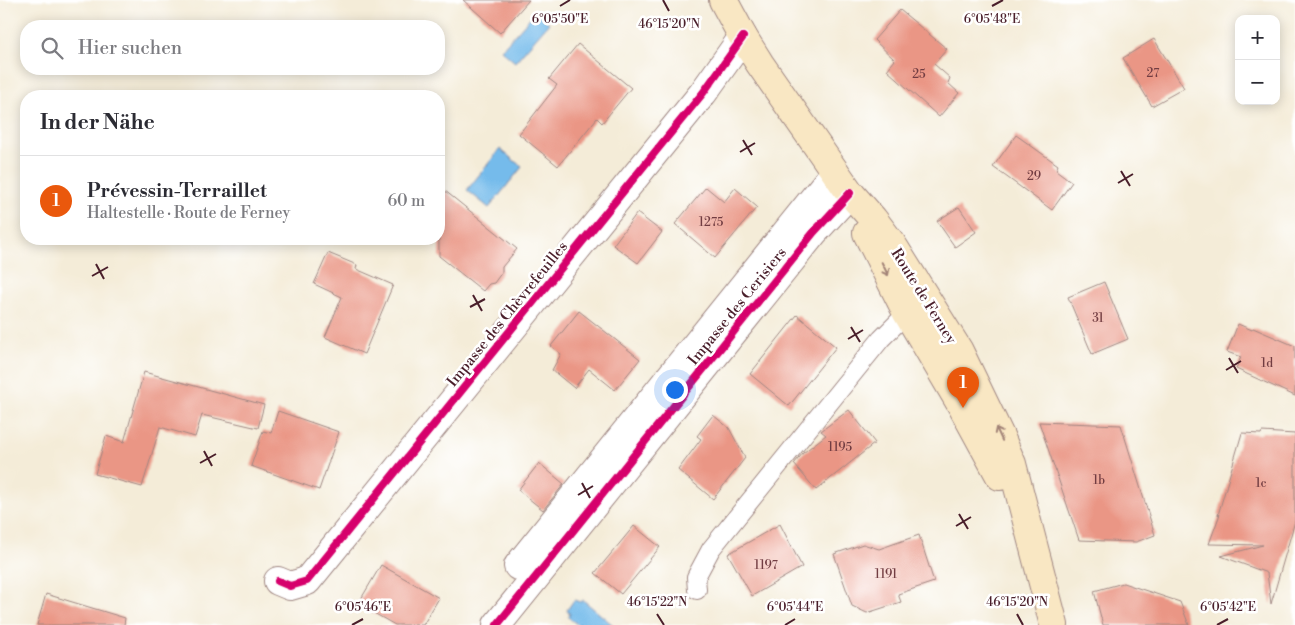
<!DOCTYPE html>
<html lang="de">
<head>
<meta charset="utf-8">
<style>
  :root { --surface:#fff; --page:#f2f2f3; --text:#2b2b33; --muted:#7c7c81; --line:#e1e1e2; --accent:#ea580c }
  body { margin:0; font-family:"Libre Bodoni",serif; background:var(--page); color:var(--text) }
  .controls { position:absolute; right:15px; top:15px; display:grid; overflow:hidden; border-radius:10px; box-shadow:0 2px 12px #0003 }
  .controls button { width:45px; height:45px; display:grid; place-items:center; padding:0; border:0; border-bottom:1px solid var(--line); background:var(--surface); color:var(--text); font:25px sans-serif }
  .you { position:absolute; left:674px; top:389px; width:18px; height:18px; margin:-12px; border:4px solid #fff; border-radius:50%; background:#1a73e8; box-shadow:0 0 0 8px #1a73e833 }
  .badge { display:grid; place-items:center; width:32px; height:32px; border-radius:50%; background:var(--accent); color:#fff; font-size:16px; font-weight:700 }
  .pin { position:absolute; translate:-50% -41px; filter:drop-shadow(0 1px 2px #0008) }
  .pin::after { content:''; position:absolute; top:26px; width:18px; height:15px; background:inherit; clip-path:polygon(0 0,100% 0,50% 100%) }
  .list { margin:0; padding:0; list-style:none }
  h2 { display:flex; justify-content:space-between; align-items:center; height:65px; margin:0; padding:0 20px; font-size:21px }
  h2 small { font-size:16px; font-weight:400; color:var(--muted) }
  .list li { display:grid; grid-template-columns:32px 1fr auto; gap:15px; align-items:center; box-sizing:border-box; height:90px; padding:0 20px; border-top:1px solid var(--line) }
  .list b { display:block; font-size:19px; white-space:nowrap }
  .list p { margin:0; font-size:16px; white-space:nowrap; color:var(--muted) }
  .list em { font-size:16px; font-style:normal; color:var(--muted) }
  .icon { flex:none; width:28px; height:28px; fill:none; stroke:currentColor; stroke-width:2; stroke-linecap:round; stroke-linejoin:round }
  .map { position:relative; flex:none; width:1295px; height:625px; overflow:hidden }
  .search { position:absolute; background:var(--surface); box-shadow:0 2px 12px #0003; left:20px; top:20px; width:425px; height:55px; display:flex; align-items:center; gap:12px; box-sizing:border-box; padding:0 18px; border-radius:20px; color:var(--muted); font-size:19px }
  .panel { position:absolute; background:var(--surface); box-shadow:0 2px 12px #0003; left:20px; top:90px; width:425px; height:155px; border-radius:20px }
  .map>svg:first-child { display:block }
  .water { fill:#74bbeb; stroke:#5f6d8b }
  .building { fill:#ea9685 }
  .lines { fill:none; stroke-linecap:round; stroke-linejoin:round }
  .service-casing { stroke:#9f8682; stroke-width:20 }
  .minor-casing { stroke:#9f8682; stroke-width:30 }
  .secondary-casing { stroke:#9f8682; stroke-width:30 }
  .service { stroke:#fff; stroke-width:18 }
  .minor { stroke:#fff; stroke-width:28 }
  .secondary { stroke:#f9e7c3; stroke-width:28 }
  .cycleway-casing { stroke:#fff; stroke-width:11 }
  .cycleway { stroke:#d6006c; stroke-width:8 }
  .oneway { stroke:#a28377 }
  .ticks { fill:none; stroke:#4a1f2b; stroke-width:2 }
  .labels { text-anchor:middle; stroke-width:5; stroke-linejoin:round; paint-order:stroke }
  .number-label { font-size:12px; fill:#723d42 }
  .street-label { font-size:15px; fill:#4a1f2b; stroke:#fff }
  .ticks-label { font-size:12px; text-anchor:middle; fill:#4a1f2b; stroke:#fff; stroke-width:5; stroke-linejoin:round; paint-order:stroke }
</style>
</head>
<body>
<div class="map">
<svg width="1295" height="625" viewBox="0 0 1295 625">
  <rect width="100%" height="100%" fill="#fff"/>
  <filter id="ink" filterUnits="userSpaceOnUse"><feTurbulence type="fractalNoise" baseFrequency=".02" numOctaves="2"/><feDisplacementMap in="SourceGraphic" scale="10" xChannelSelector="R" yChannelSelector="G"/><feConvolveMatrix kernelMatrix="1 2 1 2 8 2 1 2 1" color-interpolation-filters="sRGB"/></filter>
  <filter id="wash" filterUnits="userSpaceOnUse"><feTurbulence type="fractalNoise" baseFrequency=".0096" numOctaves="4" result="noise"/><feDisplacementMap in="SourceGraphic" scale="20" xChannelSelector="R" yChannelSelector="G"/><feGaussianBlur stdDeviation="1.12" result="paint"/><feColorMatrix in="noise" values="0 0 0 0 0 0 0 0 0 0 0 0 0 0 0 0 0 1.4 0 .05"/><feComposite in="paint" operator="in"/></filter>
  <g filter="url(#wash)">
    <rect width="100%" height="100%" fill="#f4ecd8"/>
    <g class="water">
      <path d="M536,11L549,23L515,62L501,50Z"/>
      <path d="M500,149L522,167L489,208L467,190Z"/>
      <path d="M574,600L580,602L583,600L613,625H578L568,617L570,614L567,610Z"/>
    </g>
    <g id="blocks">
      <g class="building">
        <path d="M463,0H529L500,33Z"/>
        <path d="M900,10L947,49L934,64L950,78L948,83L959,93L939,117L887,70L895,60L874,40Z"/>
        <path d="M1154,39L1184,88L1152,106L1123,58Z"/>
        <path d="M578,44L631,88L602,123L597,118L558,166L519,134L557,85L549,79Z"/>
        <path d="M1016,135L1058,165L1056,170L1072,182L1052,210L993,167Z"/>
        <path d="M439,186L517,249L502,267V272L494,283L489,284L483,291L439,256Z"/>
        <path d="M706,187L724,202L735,188L757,207L715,258L675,224Z"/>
        <path d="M959,207L976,232L955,247L937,221Z"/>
        <path d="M637,213L662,232L638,263L613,245Z"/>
        <path d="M328,253L357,265L356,269L393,285L364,354L325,337L342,297L314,284Z"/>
        <path d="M1104,282L1128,339L1092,354L1068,297Z"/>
        <path d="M579,311L640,359L615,390L589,369L574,388L552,370L561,354L551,346Z"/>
        <path d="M797,315L836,347L789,406L750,374Z"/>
        <path d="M1238,324L1252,330L1253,328L1295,346V396L1236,369L1241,357L1227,352Z"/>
        <path d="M144,372L264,405L258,428L202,415L195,437L160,427L142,487L95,474L106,436L124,442Z"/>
        <path d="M849,410L875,443L816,490L794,464L803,453L826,435L821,431Z"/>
        <path d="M278,411L339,432L319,490L251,466L263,431L271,433Z"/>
        <path d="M713,415L729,428L745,458L713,499L678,470L701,439L697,436Z"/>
        <path d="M1039,422L1121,425L1155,535L1136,542L1079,540Z"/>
        <path d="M1262,432L1295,434V521L1271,604L1267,573L1221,556L1263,545L1209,544L1220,514L1218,515L1242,433L1261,434Z"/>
        <path d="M539,463L564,484L543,510L518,490Z"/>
        <path d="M780,524L802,567L752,596L728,554Z"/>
        <path d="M634,526L660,547L621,594L595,573Z"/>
        <path d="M919,535L934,582L898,594L901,602L867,613L852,606L834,554L863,544L879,549Z"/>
        <path d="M381,565L439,598L423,625H395L358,604Z"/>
        <path d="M1123,583L1180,602L1189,625H1103L1094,591Z"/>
        <path d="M46,594L125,618L124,625H37Z"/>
      </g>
    </g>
  </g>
  <g filter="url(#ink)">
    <use href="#blocks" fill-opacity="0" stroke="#9f8682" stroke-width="1"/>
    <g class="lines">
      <defs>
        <path id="service" d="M697,590L696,577L711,549L881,339L907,313"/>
        <g id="minor">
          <path d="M518,566L835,172"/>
          <path d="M278,581L290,586L307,581L703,93L743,37"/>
          <path d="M497,625L814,232L850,193"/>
        </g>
        <g id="secondary">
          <path d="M723,0L743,37L760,64L850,193L873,219L892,244L959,351L1000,436L1012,464L1054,625"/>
          <path d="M867,233L907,313L963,408L1000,476"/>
        </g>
      </defs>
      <use href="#service" class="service-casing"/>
      <use href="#minor" class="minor-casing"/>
      <use href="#secondary" class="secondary-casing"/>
      <use href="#service" class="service"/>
      <use href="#minor" class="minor"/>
      <use href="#secondary" class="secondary"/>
      <defs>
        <g id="cycleway">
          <path d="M278,581L290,586L307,581L703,93L743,37"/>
          <path d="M497,625L814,232L850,193"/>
        </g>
      </defs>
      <use href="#cycleway" class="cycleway-casing"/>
      <use href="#cycleway" class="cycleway"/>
    </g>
    <defs><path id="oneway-shaft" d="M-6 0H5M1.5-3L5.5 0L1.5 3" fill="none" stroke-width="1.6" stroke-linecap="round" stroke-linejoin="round" transform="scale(1.25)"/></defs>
    <g class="oneway">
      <use href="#oneway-shaft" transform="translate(885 269) rotate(64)"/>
      <use href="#oneway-shaft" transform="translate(999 434) rotate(-115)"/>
    </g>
  </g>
  <path class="ticks" d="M663,0L669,11M560,6L570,0M992,6L1003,0M743,140L752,155M740,152L755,143M1121,171L1130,186M1118,183L1133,174M96,264L104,279M92,276L108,267M473,295L482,311M470,307L485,299M851,327L860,342M848,339L863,330M1229,358L1238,373M1226,370L1241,361M204,451L212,466M200,463L216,454M582,483L590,498M578,495L593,486M959,514L968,529M956,526L971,517M657,614L664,625M1017,614L1023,625M352,625L363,619M785,625L795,619M1217,625L1228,619"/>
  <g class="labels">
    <g class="number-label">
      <text x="1153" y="77">27</text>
      <text x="919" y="78">25</text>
      <text x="1034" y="180">29</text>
      <text x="711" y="226">1275</text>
      <text x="1098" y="322">31</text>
      <text x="1267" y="367">1d</text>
      <text x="840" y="451">1195</text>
      <text x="1099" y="484">1b</text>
      <text x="1261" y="487">1c</text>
      <text x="766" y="569">1197</text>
      <text x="886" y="578">1191</text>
    </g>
    <g class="street-label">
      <text transform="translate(924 296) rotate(58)" y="5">Route de Ferney</text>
      <text transform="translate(737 306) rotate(-51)" y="5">Impasse des Cerisiers</text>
      <text transform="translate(507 314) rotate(-51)" y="5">Impasse des Chèvrefeuilles</text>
    </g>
  </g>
  <g class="ticks-label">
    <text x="992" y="23">6°05'48"E</text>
    <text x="560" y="23">6°05'50"E</text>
    <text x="669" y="28">46°15'20"N</text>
    <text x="657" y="606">46°15'22"N</text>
    <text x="1017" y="606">46°15'20"N</text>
    <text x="363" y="611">6°05'46"E</text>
    <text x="795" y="611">6°05'44"E</text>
    <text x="1228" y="611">6°05'42"E</text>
  </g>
</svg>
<div class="controls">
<button>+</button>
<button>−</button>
</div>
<div class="you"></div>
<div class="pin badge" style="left:963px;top:408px">1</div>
<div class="search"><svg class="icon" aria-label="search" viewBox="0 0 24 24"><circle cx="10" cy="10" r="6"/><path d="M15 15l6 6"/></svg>Hier suchen</div>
<section class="panel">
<h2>In der Nähe<small></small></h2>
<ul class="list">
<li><span class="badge">1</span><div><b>Prévessin-Terraillet</b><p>Haltestelle · Route de Ferney</p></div><em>60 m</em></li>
</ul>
</section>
</div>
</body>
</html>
